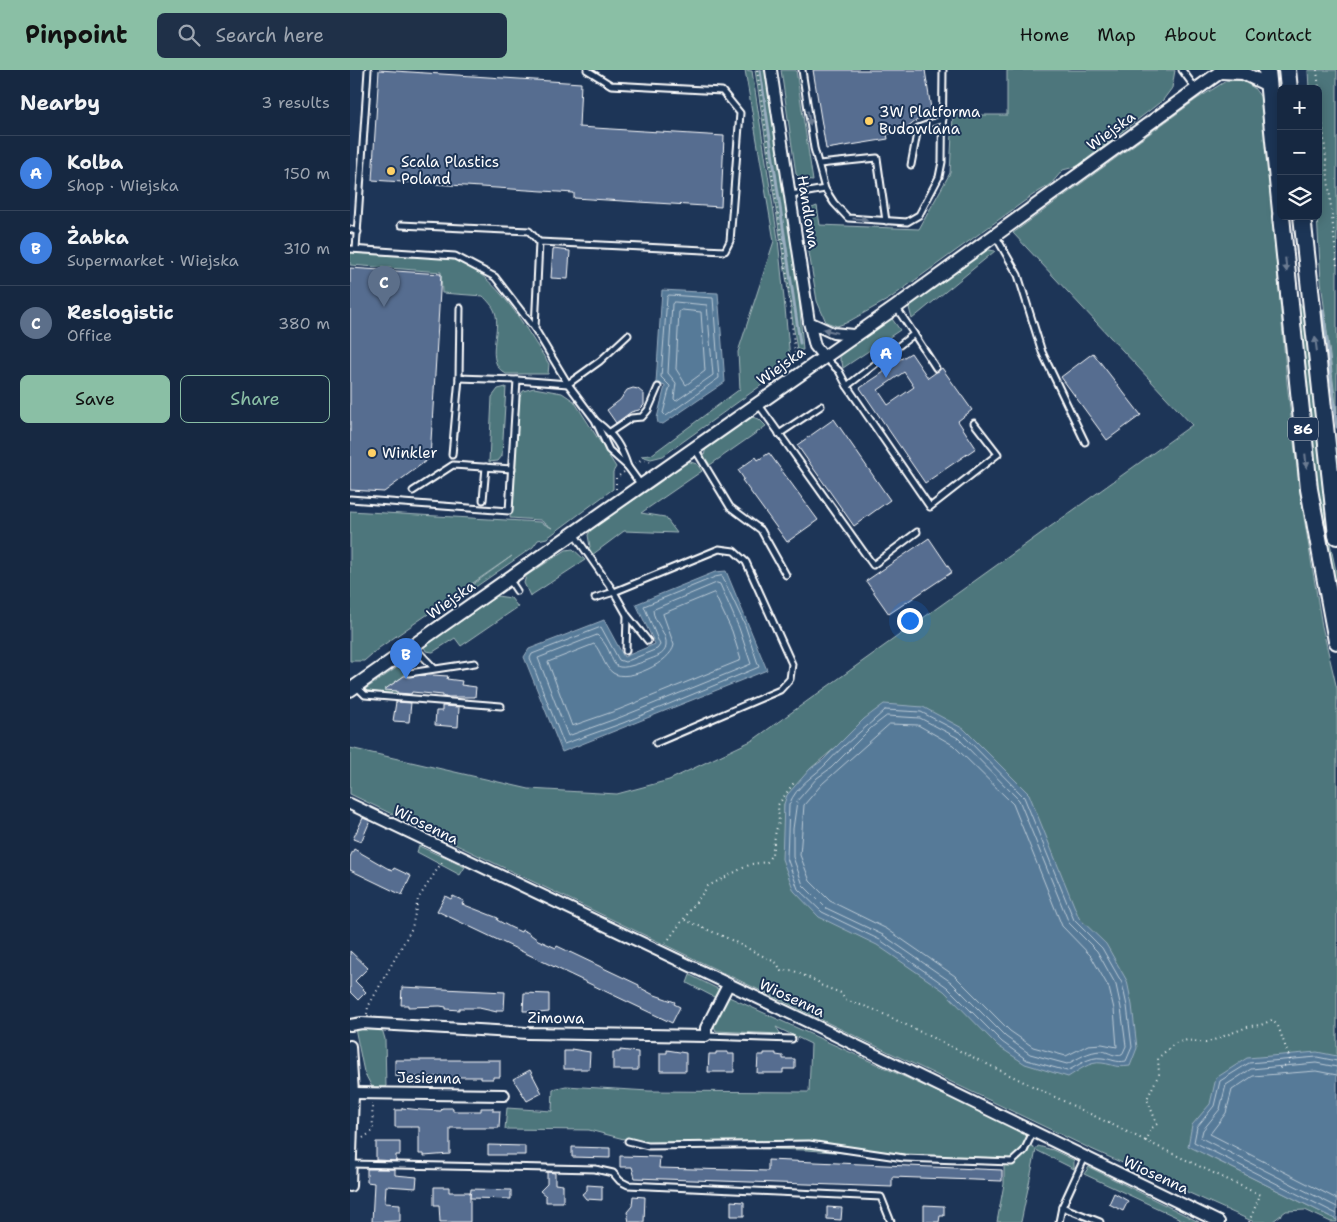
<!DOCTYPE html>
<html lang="en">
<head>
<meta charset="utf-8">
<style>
  :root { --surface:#162841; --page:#1f3048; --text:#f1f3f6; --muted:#9ea6b1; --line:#35445a; --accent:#8abfa5 }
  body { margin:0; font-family:"Shantell Sans",sans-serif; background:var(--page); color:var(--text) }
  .controls { position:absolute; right:15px; top:15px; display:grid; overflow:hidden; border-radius:8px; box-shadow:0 2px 12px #0003 }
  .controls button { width:45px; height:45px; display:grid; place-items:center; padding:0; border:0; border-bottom:1px solid var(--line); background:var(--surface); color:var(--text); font:25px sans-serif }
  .you { position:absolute; left:559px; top:550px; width:18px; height:18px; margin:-12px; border:4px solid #fff; border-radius:50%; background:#1a73e8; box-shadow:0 0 0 8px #1a73e833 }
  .badge { display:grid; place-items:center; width:32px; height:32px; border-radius:50%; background:var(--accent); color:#fff; font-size:16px; font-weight:700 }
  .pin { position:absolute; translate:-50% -41px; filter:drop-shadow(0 1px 2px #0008) }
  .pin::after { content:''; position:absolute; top:26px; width:18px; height:15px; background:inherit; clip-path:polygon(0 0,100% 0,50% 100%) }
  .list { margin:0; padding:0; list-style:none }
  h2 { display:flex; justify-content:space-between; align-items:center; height:65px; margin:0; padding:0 20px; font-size:21px }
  h2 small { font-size:16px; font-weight:400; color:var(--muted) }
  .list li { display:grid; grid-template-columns:32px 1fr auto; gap:15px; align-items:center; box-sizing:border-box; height:75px; padding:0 20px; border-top:1px solid var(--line) }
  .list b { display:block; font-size:19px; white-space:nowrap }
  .list p { margin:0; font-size:16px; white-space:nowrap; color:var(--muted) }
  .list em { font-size:16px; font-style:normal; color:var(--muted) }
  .actions { display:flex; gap:10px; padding:15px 20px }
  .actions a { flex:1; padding:11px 0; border:1px solid var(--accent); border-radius:8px; text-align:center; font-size:18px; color:var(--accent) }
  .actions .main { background:var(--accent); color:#111 }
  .icon { flex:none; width:28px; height:28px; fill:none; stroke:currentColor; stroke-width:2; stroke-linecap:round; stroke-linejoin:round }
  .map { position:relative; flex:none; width:987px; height:1152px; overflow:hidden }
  header { display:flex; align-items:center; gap:30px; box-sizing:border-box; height:70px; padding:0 25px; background:var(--accent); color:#111 }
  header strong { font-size:24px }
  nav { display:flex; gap:28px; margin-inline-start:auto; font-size:18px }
  .search { width:350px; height:45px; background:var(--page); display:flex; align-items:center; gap:12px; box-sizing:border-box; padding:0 18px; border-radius:8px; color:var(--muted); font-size:19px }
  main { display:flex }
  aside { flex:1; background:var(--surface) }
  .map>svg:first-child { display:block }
  .green { fill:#4d767b; stroke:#a6babd; fill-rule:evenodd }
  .water { fill:#567a98; stroke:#9aafc1 }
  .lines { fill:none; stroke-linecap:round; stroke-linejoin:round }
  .shore { stroke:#bbcad6; stroke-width:1 }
  .stream { stroke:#9aafc1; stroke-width:3 }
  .building { fill:#566d90; stroke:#fff; fill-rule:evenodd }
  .service-casing { stroke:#fff; stroke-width:9 }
  .minor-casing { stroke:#fff; stroke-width:14 }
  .tertiary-casing { stroke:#fff; stroke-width:16 }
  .primary-casing { stroke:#fff; stroke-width:20 }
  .path { stroke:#fff; stroke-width:2; stroke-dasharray:1 4; stroke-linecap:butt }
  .service { stroke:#1d3557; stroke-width:5 }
  .minor { stroke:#1d3557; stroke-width:10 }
  .tertiary { stroke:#1d3557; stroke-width:12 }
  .primary { stroke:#1d3557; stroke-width:16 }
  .oneway { fill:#6c7c92 }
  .poi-dot { fill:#ffd166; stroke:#1d3557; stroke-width:2 }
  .labels { text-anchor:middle; stroke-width:4; stroke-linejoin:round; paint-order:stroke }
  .shield { fill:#1d3557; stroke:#bbc2cd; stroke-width:1 }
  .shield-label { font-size:14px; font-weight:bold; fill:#fff }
  .poi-label { font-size:15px; fill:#fff; stroke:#1d3557; text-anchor:start }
  .street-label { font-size:15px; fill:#fff; stroke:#1d3557 }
</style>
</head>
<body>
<header>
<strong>Pinpoint</strong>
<div class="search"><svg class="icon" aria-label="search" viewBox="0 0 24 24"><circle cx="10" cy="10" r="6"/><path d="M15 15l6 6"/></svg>Search here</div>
<nav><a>Home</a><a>Map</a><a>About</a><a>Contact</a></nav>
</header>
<main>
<aside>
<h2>Nearby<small>3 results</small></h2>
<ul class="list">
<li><span class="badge" style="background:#3f7fe0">A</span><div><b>Kolba</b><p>Shop · Wiejska</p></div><em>150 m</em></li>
<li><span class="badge" style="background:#3f7fe0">B</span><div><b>Żabka</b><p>Supermarket · Wiejska</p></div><em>310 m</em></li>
<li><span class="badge" style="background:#5c6f8a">C</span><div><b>Reslogistic</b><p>Office</p></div><em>380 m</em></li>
</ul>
<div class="actions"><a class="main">Save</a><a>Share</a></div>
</aside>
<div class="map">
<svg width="987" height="1152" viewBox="0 0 987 1152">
  <rect width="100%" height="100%" fill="#1d3557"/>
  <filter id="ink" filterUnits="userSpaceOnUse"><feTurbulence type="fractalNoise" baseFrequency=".02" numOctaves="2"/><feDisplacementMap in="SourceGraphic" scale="10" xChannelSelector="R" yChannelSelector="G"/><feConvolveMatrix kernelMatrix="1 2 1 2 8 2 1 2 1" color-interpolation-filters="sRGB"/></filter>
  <g filter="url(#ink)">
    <g class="green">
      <path d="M395,0L402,1L428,169L440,288L434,299L313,386L301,389L291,386L301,385L390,319L388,282L424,171Z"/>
      <path d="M405,0H415L447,203L453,280H447Z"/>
      <path d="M431,0H446L463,111L452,110L446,104Z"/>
      <path d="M657,0H825L822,18L813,30L728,96L713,100L700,115L683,125L539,229L496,253L487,256L476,252L467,231L453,146L457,140L467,136L470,155L569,159L600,103L603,45H657Z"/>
      <path d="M958,0H987V344L971,211L967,146L968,19H959Z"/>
      <path d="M891,10L904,18L913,30L937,313L950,423L972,556L987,619V995L856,1085L987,1150V1152H981L955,1140L936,1141L922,1152H904L739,1078L0,724V678L179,719L267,724L319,710L403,670L842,355L663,163L847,29L876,11ZM492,672L434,741V734L460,699Z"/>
      <path d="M634,179L645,181L562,249L558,234Z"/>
      <path d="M0,182C30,184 76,182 104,190C149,205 174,257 199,294L198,304H156C133,291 152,261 145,242C143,236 137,230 133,226L92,223L91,202L0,195Z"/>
      <path d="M946,233H950L953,239L972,412L979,468L987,506V542L968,438Z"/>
      <path d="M540,246L550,260L493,298L492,292L490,291V282Z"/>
      <path d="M156,317L152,386L148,391L139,392L142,327L148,319Z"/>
      <path d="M184,318L212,323L224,331L266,397L263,402V419L197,468L188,470L183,477L107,530L104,528L162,486L29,578L14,591H0V441L190,452L202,458L190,450L160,448L168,330L173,321Z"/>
      <path d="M402,347L409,349L416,356L360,395L354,386L356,377L396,348Z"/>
      <path d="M337,391L347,394L352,401L291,443L315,447L327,463L274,461L242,485L238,479L240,477L238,465L242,458L309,413Z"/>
      <path d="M223,479L235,490L180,526L174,513L176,506L216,480Z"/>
      <path d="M147,526L161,528L168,537L111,576L105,568L83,582L76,581L74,577Z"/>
      <path d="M64,586L66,589L63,594L55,597L54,606L41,615V620L51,621V626L14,620Z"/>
      <path d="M69,776L115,797L110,805L67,782Z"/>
      <path d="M340,905L370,920L366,928L337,913Z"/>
      <path d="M379,927L682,1065L680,1075L686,1079L688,1076L703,1080L724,1090V1099L686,1080L671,1152H647L654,1114V1095L457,1080L301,1076L239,1060L155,1059L157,1038L202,1041L203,1019L216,1016L299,1021L459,1022L461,974L426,957L431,964L366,961L363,954Z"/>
      <path d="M8,956L32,959L35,969L36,1017H22L14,1002L5,958Z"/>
      <path d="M739,1097L849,1152H837L734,1104Z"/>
    </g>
    <g class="water">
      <path d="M312,220L368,223L375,312L313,354L308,353L307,348L315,316L306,313Z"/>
      <path d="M376,501L417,600L212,682L174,587L179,579L254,550L274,587L305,574L286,534L365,502Z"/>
      <path d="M534,634L573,637L614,659L679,724L729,848L756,874L777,911L782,935L787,978L780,996C764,998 766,995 752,993C740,991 728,1001 718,1007L675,994L648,976L594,921L527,875L469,847L444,821L432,789L434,734L437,725L460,699L473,690L514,649Z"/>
      <path d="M967,982L987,986V1150L838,1076L842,1055L860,1034L866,1008L897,988Z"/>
    </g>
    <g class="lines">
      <g class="shore">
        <path d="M319,225L363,228L369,308L316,346L313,343L320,316L311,307L317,228Z"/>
        <path d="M325,232L357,235L363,305L326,331L324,329L326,313L318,303L322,234Z"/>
        <path d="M332,240L351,242L355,301L336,315L326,299L329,242Z"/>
        <path d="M372,506L395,555L409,597L273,653L214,674L180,588L182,584L251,557L269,590L275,592L307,579L310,575L294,536L365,507Z"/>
        <path d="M367,513L370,514L389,558L401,594L271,647L218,666L188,588L247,565C272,587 250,609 298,590C305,587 315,585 316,576C318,563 303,552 303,540Z"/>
        <path d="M364,523L382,561L391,590L268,640L222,656L198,592L244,574C252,582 253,596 263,603C278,613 321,592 324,575L313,544Z"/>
        <path d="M535,640L571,642L611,663L674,727L724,850L752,878L772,913L777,936L782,977L776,991C766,993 762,989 752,988C739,986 728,996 717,1001L677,990L652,972L597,917L530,870L472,842L448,819L437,788L439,735C447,714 464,707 478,692C495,673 516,658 535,640Z"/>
        <path d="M537,646L570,648L608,668L669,730L719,853L747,881L766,915L771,938L776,976L772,985C764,987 759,982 752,981C738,981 728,989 717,994L680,984L656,967L601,912L533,865L476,838L453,815L443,787V759L447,731L467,708L481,698L521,658Z"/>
        <path d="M540,654L568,655L603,675L663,734L712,856L741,886L759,918L764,939L767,977L752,974L738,975L716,986L683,977L660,961L605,906L537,859L480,831L460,811L450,785L454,735L472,714Z"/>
        <path d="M987,991L967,987L899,993L870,1011L864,1036L847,1057L844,1072L987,1144"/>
        <path d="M987,997L966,993L901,999L876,1015L870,1039L853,1060L851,1068L987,1137"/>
        <path d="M987,1005L966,1001L903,1006L882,1020L876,1043L860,1064L987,1129"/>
      </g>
      <g class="stream">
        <path d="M410,0L450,273"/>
        <path d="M973,240L987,357"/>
      </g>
    </g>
    <g class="building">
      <path d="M29,0L231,13L229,57L374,66L371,137L224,128V123L22,110Z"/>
      <path d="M463,0H575L581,39L552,62L537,64L538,69L476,79Z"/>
      <path d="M203,179L220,181L218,209L201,208Z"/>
      <path d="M0,198L91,204L80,388L34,422L0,420Z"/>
      <path d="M561,283L578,308L592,298L622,340L608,351L626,378L575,413L510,318L534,302L533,300L537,297ZM554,302L564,317L538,335L528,320Z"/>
      <path d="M743,283L791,345L757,370L711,307Z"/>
      <path d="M283,318L288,319L294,324V335L289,340L281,342L266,353L257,340L270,330L277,320Z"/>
      <path d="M484,349L540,430L504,456L447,375Z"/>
      <path d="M419,383L468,450L437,472L392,410L394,409L388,400L406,387L408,390Z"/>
      <path d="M579,468L602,502L539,544L516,511Z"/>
      <path d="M82,605L98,606L97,609L112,611L111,615L126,617L125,627H93V625L62,622L61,624L47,623V621L34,620L54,606Z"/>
      <path d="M46,632L61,633L59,652L43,651Z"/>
      <path d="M92,636L109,637L108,657L85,655L86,641H92Z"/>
      <path d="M13,748L20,751L11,772L3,769Z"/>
      <path d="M4,779L37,798L43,800L44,798L61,806L52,825L0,800V787Z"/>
      <path d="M95,826L101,829L103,826L114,831L112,834L148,848L147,850L160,857L171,862L172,860L177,862L188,870L206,878L207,876L289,915V917L302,924L325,932L324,934L330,937L322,953L87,841Z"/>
      <path d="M0,881L18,898L5,911L16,922L8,930L0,922Z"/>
      <path d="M52,917L155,922L154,940H147V942L129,938H109V940L96,939V937L90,936L58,937V935H51Z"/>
      <path d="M174,923L199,924V942L179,944L180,941H173Z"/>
      <path d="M221,979L240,982L239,999H214V981H221Z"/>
      <path d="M270,980L288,982V1000H263V982H270Z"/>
      <path d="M317,980L336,983V1001H310V983H317Z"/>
      <path d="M366,982H378V984H384V1002H358L359,984H366Z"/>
      <path d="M414,983H426V985L433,986V989H445V999H433V1003H407L408,985H414Z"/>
      <path d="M45,990H150V1007H143V1009H131V1007H104V1009H92V1007H64V1009H52V1007L45,1006Z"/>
      <path d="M180,1000L192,1023L177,1031L163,1009Z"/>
      <path d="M52,1038L71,1040L91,1041L92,1038H103V1041H131V1038H143V1041H150L149,1058H100V1084L74,1086V1084H69V1057H45V1040H52Z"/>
      <path d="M26,1072H50V1085H46V1091L26,1090Z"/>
      <path d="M138,1075L175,1076V1085H138Z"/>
      <path d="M222,1077L260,1078V1088L222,1087Z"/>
      <path d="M270,1086L310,1087L309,1098L418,1101V1090L652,1100V1111L542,1107V1117L285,1108L282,1097H270Z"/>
      <path d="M17,1099H45V1105L67,1107L66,1118L36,1116L35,1133L50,1134V1151L22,1152L24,1113L17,1112Z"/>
      <path d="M197,1102L205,1103V1114L213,1115V1132H196V1126L190,1121L197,1114Z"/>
      <path d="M237,1115L252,1116V1130L236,1129L232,1124L237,1120Z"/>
      <path d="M84,1117H99V1122H120V1152H90L89,1135H84Z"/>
      <path d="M121,1119L161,1120V1129L120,1128Z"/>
      <path d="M764,1123L778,1131L773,1141L759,1134Z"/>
      <path d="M283,1126L295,1127L294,1152H279L277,1142L282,1136Z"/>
      <path d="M381,1131L394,1132V1146H381Z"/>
      <path d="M574,1135L594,1136V1146H590L589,1152H574Z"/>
      <path d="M477,1137L492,1138L491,1150L477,1149Z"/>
    </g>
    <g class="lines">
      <defs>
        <g id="service">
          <path d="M452,0L464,78L475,119L484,133L498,148L557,152L569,145L589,107L592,92L593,0"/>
          <path d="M832,0L846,19"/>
          <path d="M469,94L527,88L536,151"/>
          <path d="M561,95L568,58L593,49"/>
          <path d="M441,125L475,119"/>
          <path d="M51,155L179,161L189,172"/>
          <path d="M0,159L8,162"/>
          <path d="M645,165L668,205L692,282L735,372"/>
          <path d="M0,179L105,186L145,207L185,259L218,314L245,350L259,380L278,397L291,415"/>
          <path d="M6,179L18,0"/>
          <path d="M110,238L109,308L167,310"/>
          <path d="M185,259L189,172L375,181L380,171L390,43L372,21L261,15L237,0"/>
          <path d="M564,264L586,298"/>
          <path d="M475,288L489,301L497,316L580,437L648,384L624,353"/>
          <path d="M497,316L564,264L546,237"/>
          <path d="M409,335L523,495L567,462"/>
          <path d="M247,352C264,365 271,376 278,397"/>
          <path d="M260,362L281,348L292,347L298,340L308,317"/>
          <path d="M429,364L471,336"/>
          <path d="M345,379L380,437L411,460L436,505"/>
          <path d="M102,385L109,308"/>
          <path d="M63,421L103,395L162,399"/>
          <path d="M0,429L159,441L167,310L218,314L250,291L278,265"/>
          <path d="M133,430L136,397"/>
          <path d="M224,464L264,522L369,479L384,481L396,492L442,594L440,609L430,620L306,673"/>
          <path d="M159,509L167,521"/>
          <path d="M245,528L264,522L277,545L298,571"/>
          <path d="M64,577L84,598"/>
          <path d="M276,581L277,546"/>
          <path d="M59,603L125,593"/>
          <path d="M6,616L15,625L151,636"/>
          <path d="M356,966L442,969"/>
          <path d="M278,1071L298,1076L459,1074L554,1088L662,1092L674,1081L683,1062"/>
          <path d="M1,1094L245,1099L263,1103L270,1111L278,1115L531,1127L541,1152"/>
          <path d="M712,1137L750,1152"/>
          <path d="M709,1152L712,1137L735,1087"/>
        </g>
        <g id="minor">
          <path d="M421,0L459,252L465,276L473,286"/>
          <path d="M459,252L483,263L503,265"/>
          <path d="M0,734L454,950L869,1152"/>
          <path d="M0,955L12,953L178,963L356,966V958L378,915"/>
          <path d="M0,976L3,1023L0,1116"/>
          <path d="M3,1023L154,1025"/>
        </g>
        <g id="tertiary">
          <path d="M870,2L893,3L918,15"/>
          <path d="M0,620L546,237L873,0"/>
        </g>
        <g id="primary">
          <path d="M917,0L931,141"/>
          <path d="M937,0L939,19"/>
          <path d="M931,146L959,419L987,571"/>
          <path d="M952,146L987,466"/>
        </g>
      </defs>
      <use href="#service" class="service-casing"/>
      <use href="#minor" class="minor-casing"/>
      <use href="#tertiary" class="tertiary-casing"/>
      <use href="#primary" class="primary-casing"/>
      <g class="path">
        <path d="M407,0L437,205L445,284L441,297"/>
        <path d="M967,0L987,196"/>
        <path d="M285,393L291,390L304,392"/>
        <path d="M266,419V408L274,402"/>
        <path d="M335,850L377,868L427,893L431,901L442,900L468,912L470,915L491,923L495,930L523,939L796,1071"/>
        <path d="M316,873L358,816L401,794L417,792L422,784L426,760L429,753L428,735L445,711"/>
        <path d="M17,944L18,937L62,858L68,829L94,789"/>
        <path d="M13,1068L23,1061L22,1033"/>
        <path d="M899,1152L910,1125L796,1071L802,1058L807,1054L797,1029L809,1004L808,988L825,973L837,970L856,973L900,956L911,955L922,950L928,956L941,992L928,999"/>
      </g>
      <use href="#service" class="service"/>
      <use href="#minor" class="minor"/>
      <use href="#tertiary" class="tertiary"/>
      <use href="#primary" class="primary"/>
    </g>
    <defs><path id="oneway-solid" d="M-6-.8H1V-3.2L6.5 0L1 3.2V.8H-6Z" transform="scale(1.25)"/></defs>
    <g class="oneway">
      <use href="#oneway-solid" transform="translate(459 48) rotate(81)"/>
      <use href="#oneway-solid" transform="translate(510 149) rotate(4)"/>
      <use href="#oneway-solid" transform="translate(936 195) rotate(84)"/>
      <use href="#oneway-solid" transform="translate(480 261) rotate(-166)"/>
      <use href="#oneway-solid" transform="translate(966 274) rotate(-97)"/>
      <use href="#oneway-solid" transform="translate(956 391) rotate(84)"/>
    </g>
  </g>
  <g class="poi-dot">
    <circle cx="519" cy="51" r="5"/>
    <circle cx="41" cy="101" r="5"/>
    <circle cx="22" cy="383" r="5"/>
  </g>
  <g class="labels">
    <rect class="shield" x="938" y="347.5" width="30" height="23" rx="4"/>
    <g class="shield-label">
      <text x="953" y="364">86</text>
    </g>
    <g class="poi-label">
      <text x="529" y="47">3W Platforma<tspan x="529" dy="17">Budowlana</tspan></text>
      <text x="51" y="97">Scala Plastics<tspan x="51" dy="17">Poland</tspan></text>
      <text x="32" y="388">Winkler</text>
    </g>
    <g class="street-label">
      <text transform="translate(761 61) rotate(-36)" y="5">Wiejska</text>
      <text transform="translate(458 142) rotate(81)" y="5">Handlowa</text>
      <text transform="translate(431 296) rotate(-35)" y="5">Wiejska</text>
      <text transform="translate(101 530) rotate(-35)" y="5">Wiejska</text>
      <text transform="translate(76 755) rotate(26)" y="5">Wiosenna</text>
      <text transform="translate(442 928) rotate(25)" y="5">Wiosenna</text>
      <text transform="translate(206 948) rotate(1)" y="5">Zimowa</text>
      <text transform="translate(79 1008) rotate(1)" y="5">Jesienna</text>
      <text transform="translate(806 1105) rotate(25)" y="5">Wiosenna</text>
    </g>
  </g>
</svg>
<div class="controls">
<button>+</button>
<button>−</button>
<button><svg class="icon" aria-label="layers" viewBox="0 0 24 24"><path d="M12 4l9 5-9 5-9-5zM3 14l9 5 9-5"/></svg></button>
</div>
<div class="you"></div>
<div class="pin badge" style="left:536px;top:308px;background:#3f7fe0">A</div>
<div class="pin badge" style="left:56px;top:609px;background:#3f7fe0">B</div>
<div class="pin badge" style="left:34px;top:237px;background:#5c6f8a">C</div>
</div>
</main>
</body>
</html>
